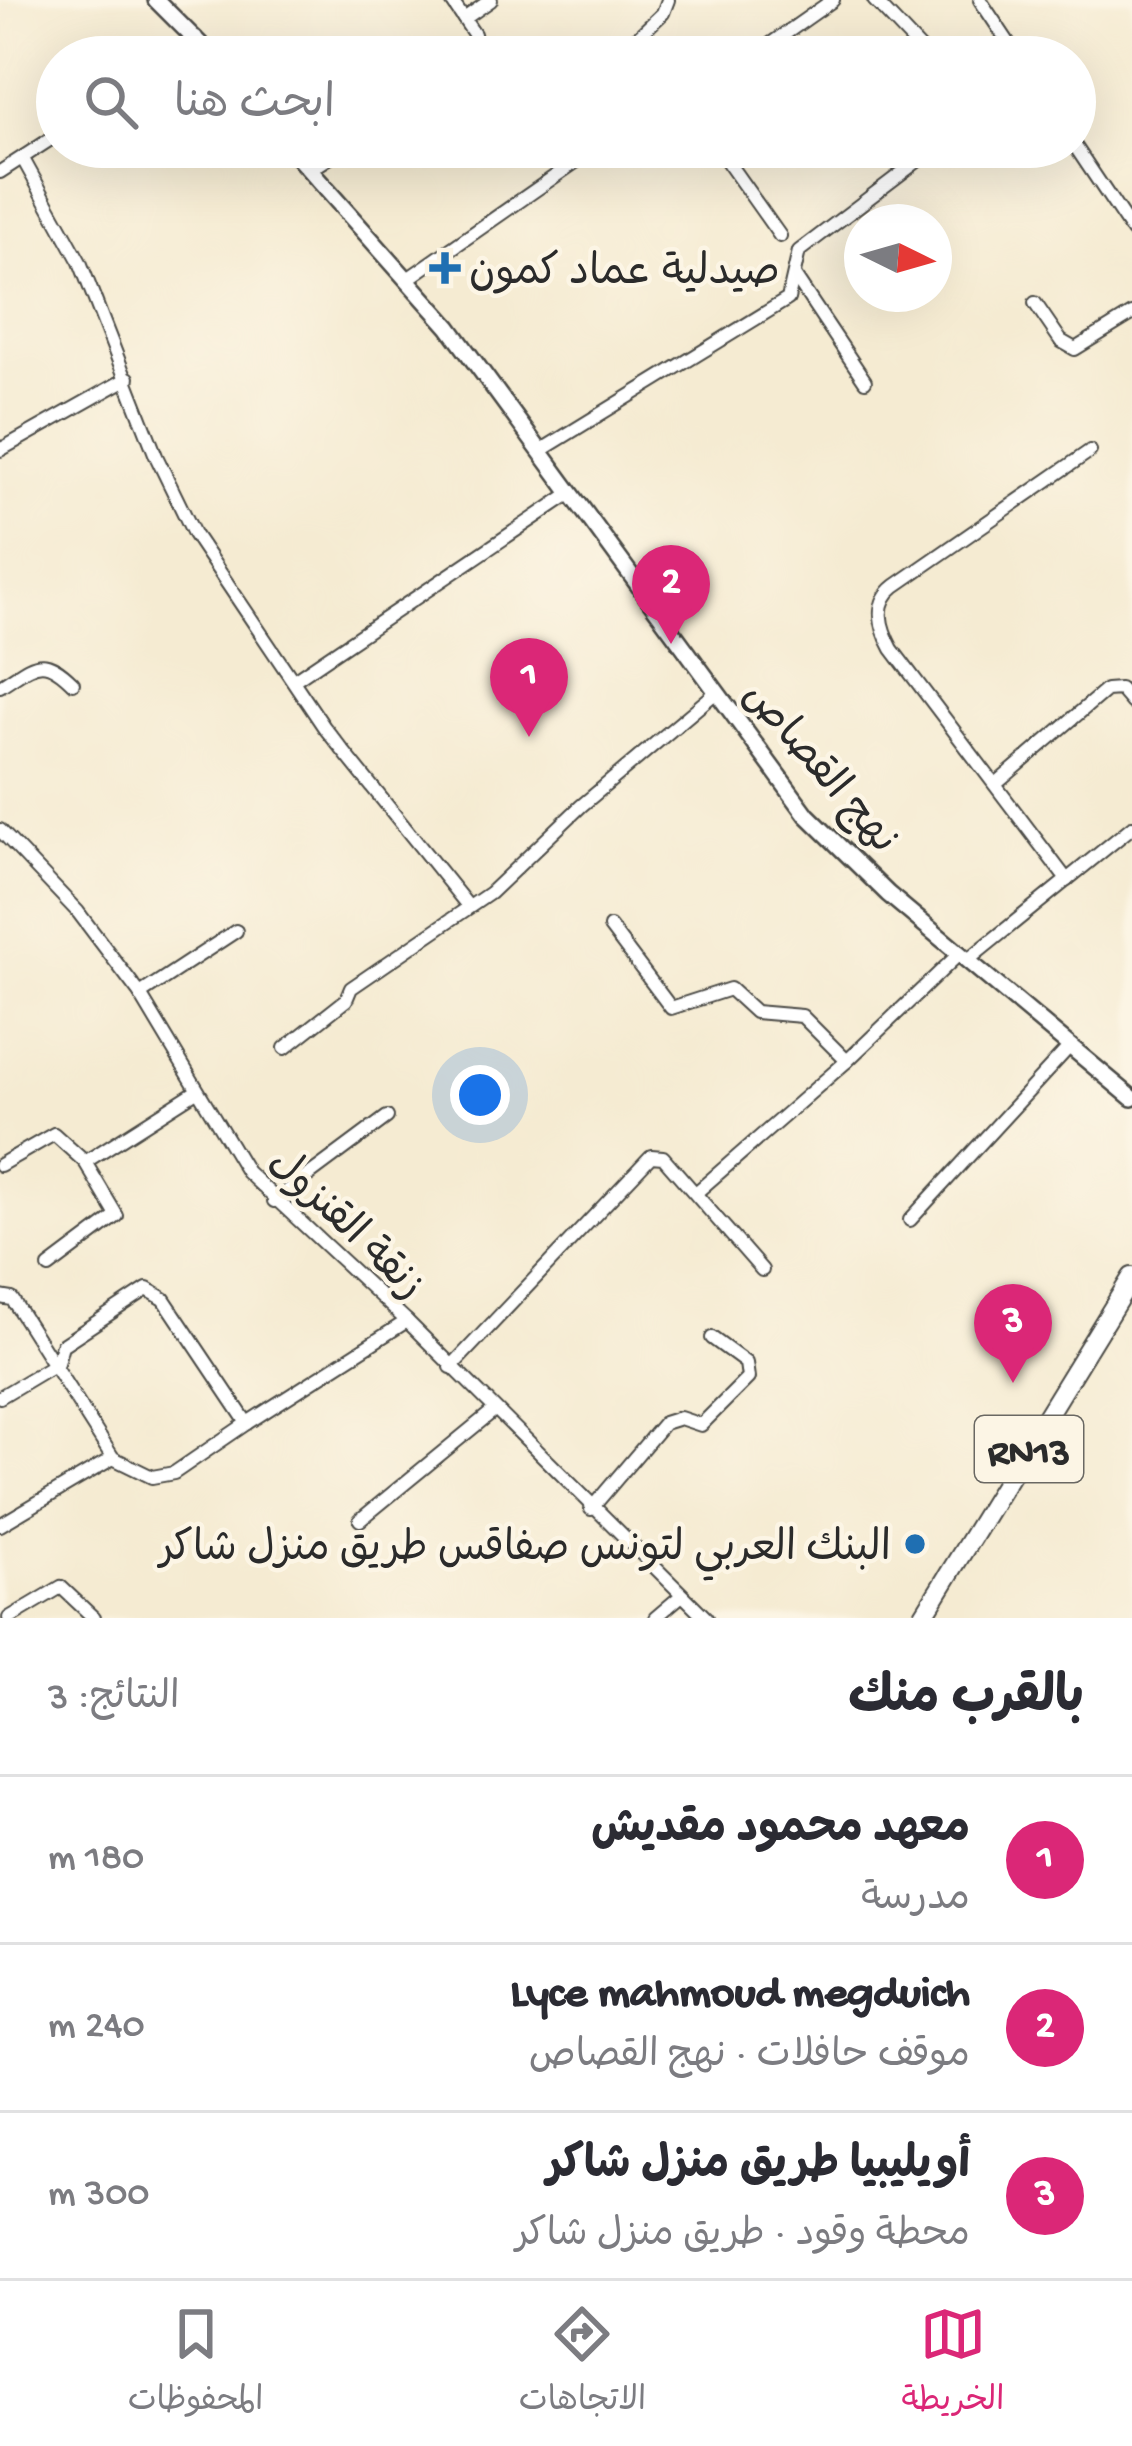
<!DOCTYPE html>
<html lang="ar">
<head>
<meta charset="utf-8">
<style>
  :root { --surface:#fff; --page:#f2f2f3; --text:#2b2b33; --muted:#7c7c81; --line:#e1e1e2; --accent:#db2777 }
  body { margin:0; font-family:"Gochi Hand","Playpen Sans Arabic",sans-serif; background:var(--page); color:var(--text); direction:rtl }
  .compass { position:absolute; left:844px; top:204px; width:108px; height:108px; border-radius:50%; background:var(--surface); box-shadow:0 12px 48px #0002; rotate:95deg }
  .you { position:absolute; left:480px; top:1095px; width:42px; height:42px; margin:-30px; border:9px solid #fff; border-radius:50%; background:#1a73e8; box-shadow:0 0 0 18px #1a73e833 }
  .badge { display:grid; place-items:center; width:78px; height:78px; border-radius:50%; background:var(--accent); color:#fff; font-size:39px; font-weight:700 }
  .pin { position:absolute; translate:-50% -99px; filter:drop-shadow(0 3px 6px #0008) }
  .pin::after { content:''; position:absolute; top:63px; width:42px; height:36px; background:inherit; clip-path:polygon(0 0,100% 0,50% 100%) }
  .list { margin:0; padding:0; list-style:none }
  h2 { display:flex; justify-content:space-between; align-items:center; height:156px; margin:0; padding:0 48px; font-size:51px }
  h2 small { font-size:39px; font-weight:400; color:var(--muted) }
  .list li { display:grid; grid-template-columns:78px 1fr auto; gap:36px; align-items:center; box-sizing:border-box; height:168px; padding:0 48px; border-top:3px solid var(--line) }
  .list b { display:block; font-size:45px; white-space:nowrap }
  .list p { margin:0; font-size:39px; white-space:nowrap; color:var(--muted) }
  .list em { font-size:39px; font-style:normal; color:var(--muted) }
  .icon { flex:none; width:66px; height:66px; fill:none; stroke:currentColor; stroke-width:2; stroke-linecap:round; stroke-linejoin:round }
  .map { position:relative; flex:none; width:1132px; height:1618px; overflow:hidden; direction:ltr }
  .search { position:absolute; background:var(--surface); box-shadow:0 12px 48px #0002; left:36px; right:36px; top:36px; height:132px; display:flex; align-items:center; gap:30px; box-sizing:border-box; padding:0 42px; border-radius:66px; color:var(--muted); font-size:45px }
  .sheet { height:660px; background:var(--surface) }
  nav { display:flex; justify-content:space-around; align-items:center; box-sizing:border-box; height:168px; border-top:3px solid var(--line); background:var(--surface); font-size:33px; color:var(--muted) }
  nav a { display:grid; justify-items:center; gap:6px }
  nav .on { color:var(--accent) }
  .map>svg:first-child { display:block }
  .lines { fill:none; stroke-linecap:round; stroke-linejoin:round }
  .minor-casing { stroke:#494844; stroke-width:16 }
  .tertiary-casing { stroke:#494844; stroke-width:20 }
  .primary-casing { stroke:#494844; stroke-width:22 }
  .minor { stroke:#fff; stroke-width:12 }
  .tertiary { stroke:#fff; stroke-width:15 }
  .primary { stroke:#fff; stroke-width:18 }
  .poi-dot { fill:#1f6fb2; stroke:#fcf5e5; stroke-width:4.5 }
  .labels { text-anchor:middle; stroke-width:9; stroke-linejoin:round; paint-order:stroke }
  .shield { fill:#fcf5e5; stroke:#6a6863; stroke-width:3 }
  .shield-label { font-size:39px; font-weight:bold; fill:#2b2b2b }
  .poi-label { font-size:42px; fill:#2b2b2b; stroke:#fcf5e5; text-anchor:start }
  .street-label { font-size:42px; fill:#2b2b2b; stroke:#fcf5e5 }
</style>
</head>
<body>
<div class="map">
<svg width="1132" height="1618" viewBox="0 0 1132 1618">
  <rect width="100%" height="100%" fill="#fcf5e5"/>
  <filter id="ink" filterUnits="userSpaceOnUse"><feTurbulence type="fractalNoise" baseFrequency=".00833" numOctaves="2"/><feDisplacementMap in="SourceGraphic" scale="24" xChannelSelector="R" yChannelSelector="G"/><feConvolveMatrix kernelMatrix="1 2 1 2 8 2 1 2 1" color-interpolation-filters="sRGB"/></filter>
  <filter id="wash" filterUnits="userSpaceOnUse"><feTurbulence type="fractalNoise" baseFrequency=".004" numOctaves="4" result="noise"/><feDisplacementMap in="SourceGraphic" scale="48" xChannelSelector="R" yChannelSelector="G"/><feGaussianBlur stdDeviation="2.7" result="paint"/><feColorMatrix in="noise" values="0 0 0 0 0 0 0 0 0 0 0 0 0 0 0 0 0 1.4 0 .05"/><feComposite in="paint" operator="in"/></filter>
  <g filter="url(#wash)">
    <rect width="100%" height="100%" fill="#f5ebd2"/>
  </g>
  <g filter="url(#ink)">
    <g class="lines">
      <defs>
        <g id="minor">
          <path d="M451,0L474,34L479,57"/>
          <path d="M874,0L928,57"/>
          <path d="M980,0L1018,57"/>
          <path d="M464,19L491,0"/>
          <path d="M167,57L196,37"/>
          <path d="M617,57L663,13L668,0"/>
          <path d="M752,57L833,0"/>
          <path d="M1075,146L1132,231"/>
          <path d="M717,147L780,236"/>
          <path d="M23,159L80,262L156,456L194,534L324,727L468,906"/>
          <path d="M310,170L346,147"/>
          <path d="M0,172L57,135"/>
          <path d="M794,275L865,381"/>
          <path d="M409,278L597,147"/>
          <path d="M1035,303L1061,341L1075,349L1132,314"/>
          <path d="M0,450L128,378"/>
          <path d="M540,451L788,299L799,251L936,147"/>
          <path d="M294,680L571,493"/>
          <path d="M0,686C34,665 41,651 73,683"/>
          <path d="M996,784L1106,690L1120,689L1132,703"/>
          <path d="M0,830L78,912L140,994L247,1172L407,1321L706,1618"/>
          <path d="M1067,880L892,649C880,627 873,603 895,586L1090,451"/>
          <path d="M610,927L671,1008L730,989L755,1012L802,1016L847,1061"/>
          <path d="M968,960L1132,827"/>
          <path d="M140,994L236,931"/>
          <path d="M285,1048L346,1000L351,988L490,893L581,806L714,694"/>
          <path d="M0,1165L54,1134L85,1162L195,1092"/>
          <path d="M698,1191L847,1061L960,953"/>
          <path d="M274,1201L387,1117"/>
          <path d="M910,1220L1070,1046"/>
          <path d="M49,1267L117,1216L85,1162"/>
          <path d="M0,1297L12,1299L113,1458L152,1477L174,1473L247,1423L164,1299L147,1289L62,1345L57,1363L0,1397"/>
          <path d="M451,1367L651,1156L663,1157L762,1270"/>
          <path d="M247,1423L407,1321"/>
          <path d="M591,1509L664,1423L680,1418L701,1425L748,1378L746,1363L712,1338"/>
          <path d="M360,1520L493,1411"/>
          <path d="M0,1525L113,1458"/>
          <path d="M9,1618L61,1587L94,1618"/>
          <path d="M655,1618L682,1595"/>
        </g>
        <g id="tertiary">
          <path d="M156,0L213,57"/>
          <path d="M289,147L449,327L807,815L888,894L1132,1098"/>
        </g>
        <path id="primary" d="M922,1618L1132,1277"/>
      </defs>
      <use href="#minor" class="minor-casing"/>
      <use href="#tertiary" class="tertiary-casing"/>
      <use href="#primary" class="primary-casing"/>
      <use href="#minor" class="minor"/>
      <use href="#tertiary" class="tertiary"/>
      <use href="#primary" class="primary"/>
    </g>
  </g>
  <g class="poi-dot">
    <path d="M439 250h12v12h12v12h-12v12h-12v-12h-12v-12h12z"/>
    <circle cx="915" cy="1544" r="12"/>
  </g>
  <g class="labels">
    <rect class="shield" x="975" y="1416" width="108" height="66" rx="9"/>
    <g class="shield-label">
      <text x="1029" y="1463">RN13</text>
    </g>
    <g class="poi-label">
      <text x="469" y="283">صيدلية عماد كمون</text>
      <text x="891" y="1559" text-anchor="end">البنك العربي لتونس صفاقس طريق منزل شاكر</text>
    </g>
    <g class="street-label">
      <text transform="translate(823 765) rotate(49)" y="15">نهج القصاص</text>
      <text transform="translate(349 1221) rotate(44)" y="15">زنقة القنزول</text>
    </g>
  </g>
</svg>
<svg class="compass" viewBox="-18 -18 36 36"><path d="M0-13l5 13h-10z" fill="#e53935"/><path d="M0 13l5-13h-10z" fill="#7c7c81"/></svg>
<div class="you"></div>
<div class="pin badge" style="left:529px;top:737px">1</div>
<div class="pin badge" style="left:671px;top:644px">2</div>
<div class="pin badge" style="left:1013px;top:1383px">3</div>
<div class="search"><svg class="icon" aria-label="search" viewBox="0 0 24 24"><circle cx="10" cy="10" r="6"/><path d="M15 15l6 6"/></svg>ابحث هنا</div>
</div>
<section class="sheet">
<h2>بالقرب منك<small>النتائج: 3</small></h2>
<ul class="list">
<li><span class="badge">1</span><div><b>معهد محمود مقديش</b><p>مدرسة</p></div><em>180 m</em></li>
<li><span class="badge">2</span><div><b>Lyce mahmoud megduich</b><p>موقف حافلات · نهج القصاص</p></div><em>240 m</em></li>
<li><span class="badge">3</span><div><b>أويليبيا طريق منزل شاكر</b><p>محطة وقود · طريق منزل شاكر</p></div><em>300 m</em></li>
</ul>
</section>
<nav>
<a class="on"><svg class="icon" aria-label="map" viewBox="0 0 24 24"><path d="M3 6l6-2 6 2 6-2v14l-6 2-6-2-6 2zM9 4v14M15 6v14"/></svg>الخريطة</a>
<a><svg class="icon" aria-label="directions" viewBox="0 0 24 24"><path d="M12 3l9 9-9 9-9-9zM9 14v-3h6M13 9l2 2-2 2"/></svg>الاتجاهات</a>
<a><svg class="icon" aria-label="saved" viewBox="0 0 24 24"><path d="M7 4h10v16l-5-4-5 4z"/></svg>المحفوظات</a>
</nav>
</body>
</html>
